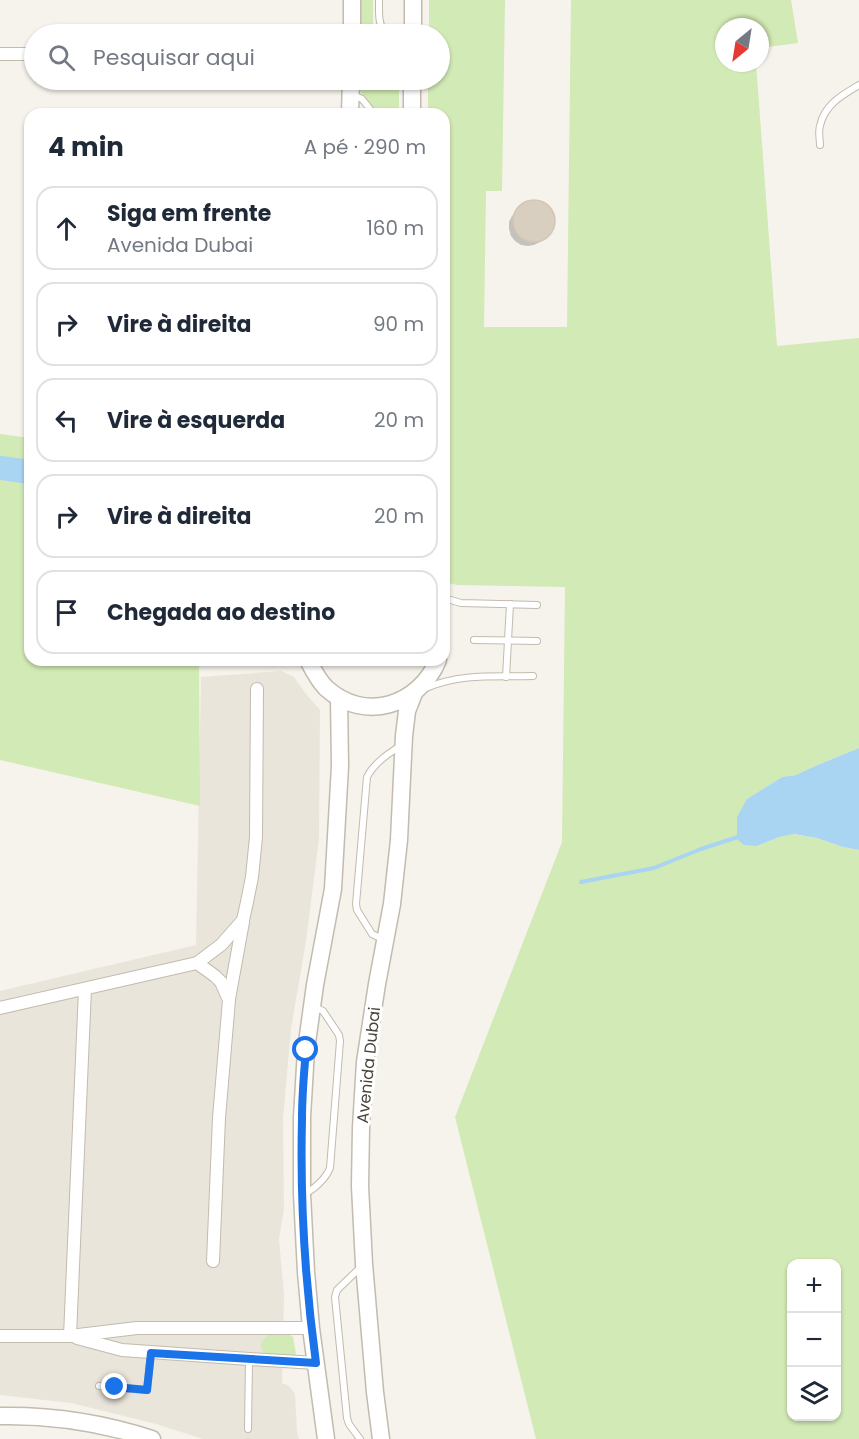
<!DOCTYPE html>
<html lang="pt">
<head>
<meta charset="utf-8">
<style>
  :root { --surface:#fff; --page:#f2f2f3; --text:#1f2937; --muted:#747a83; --line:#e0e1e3 }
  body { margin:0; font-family:Poppins,sans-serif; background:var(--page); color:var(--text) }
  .controls { position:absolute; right:18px; bottom:18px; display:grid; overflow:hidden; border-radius:12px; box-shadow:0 2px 4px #0004 }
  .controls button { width:54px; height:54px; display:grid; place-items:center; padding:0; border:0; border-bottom:2px solid var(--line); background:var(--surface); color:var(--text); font:30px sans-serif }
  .compass { position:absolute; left:715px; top:18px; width:54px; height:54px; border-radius:50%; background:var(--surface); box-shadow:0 2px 4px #0004; rotate:210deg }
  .stop { position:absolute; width:18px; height:18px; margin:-14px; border:4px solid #1a73e8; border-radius:50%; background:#fff }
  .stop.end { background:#1a73e8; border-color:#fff; box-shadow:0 2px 6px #0008 }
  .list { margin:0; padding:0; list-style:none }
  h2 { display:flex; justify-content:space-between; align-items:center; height:78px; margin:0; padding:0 24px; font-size:26px }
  h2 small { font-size:20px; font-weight:400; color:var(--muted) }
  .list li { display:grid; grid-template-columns:39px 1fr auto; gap:18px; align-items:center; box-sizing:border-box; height:84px; margin:0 12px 12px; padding:0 12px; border:2px solid var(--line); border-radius:18px }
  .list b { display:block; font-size:22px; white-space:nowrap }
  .list p { margin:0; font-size:20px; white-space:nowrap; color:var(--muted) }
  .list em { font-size:20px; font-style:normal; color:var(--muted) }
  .icon { flex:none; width:33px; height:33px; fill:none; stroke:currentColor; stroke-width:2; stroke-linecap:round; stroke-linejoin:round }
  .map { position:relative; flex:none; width:859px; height:1439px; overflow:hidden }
  .search { position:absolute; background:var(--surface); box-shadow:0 2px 4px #0004; left:24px; top:24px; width:426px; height:66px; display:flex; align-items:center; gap:15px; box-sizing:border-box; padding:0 21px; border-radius:33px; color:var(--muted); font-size:22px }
  .panel { position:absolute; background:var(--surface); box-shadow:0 2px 4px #0004; left:24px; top:108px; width:426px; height:558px; border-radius:18px }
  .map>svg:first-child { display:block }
  .residential { fill:#eae5da }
  .green { fill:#d2eab5; fill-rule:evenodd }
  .water { fill:#a9d4f2 }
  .shadow { fill:#0003 }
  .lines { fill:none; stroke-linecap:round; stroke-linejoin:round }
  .stream { stroke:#a9d4f2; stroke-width:4 }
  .river { stroke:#a9d4f2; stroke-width:24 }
  .building { fill:#d8cfc1; stroke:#d3c7b4; stroke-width:1.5 }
  .service-casing { stroke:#c2bbae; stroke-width:8 }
  .minor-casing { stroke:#c2bbae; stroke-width:14 }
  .tertiary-casing { stroke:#c2bbae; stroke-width:19 }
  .service { stroke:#fff; stroke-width:6 }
  .minor { stroke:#fff; stroke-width:12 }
  .tertiary { stroke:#fff; stroke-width:16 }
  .route { stroke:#1a73e8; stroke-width:8 }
  .labels { text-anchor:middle; stroke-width:6; stroke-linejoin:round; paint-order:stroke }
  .street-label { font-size:16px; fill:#4b4439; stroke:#fff }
</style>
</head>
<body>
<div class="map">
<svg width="859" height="1439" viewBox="0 0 859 1439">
  <rect width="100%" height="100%" fill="#f6f3ec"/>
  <path class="residential" d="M281,671L294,677L306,694L320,710L319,839L306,941L291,1029L283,1119L284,1209L279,1239L284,1295L282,1383L289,1386L295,1394L297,1431L299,1439H203L156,1424L71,1403L0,1395V991L196,945L201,677Z"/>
  <g class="green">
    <path d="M360,0H373V25L377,34H359Z"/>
    <path d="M429,0H505L502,191H486L484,327H567L571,0H791L798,43L760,48V27H724V63H756L777,346L859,338V748L813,767L796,775L782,777L747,799L757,846L779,837L793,834L817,838L843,847L859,850V1439H536L455,1117L562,842L565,587L458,585L448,583L444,580V114H428V80H440V34H429ZM792,1264H836V1416H792Z"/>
    <path d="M359,80H399V114H378L359,90Z"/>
    <path d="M0,434L30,438V660H199L200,806L0,760Z"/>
    <path d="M268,1335H290L293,1337L296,1354L294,1356L266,1355C258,1348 260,1341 268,1335Z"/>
  </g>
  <path class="water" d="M859,748V850L843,847L817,838L794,834L779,837L757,846L744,845L737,839V817L747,799L782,777L796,775L813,767Z"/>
  <g class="shadow">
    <path d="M259,80H297L296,87L293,90L258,89Z"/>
    <path d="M528,202H540L546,205L553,214L554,220L550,232L540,242L534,245L528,246L521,245L515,241L511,236L509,229V222L512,216L522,205Z"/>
  </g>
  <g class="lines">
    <path class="stream" d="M581,882L654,868L701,849L741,836"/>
    <path class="river" d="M0,468L30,472"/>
  </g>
  <g class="building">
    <path d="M261,80H298V87L261,86Z"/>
    <circle cx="534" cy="221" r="21"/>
  </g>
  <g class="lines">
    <defs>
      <g id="service">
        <path d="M379,0C379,12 378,24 385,34"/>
        <path d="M351,94L362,99L374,114"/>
        <path d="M820,145C820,139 818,132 820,126C824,105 842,95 859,85"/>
        <path d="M444,598L461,603L537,605"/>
        <path d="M474,640L537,641"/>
        <path d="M506,677L510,604"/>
        <path d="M426,688C462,673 494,677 533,676"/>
        <path d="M385,940L372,934L357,910L356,904L367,777C374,763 389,753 402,745"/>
        <path d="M304,1194C315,1189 326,1178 330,1168L340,1041L339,1035L323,1011L313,1006"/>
        <path d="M99,1386L147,1390L151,1353"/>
        <path d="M248,1429L249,1359"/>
        <path d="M360,1439L349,1424L347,1418L335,1297L337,1290L362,1266"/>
      </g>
      <g id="minor">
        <path d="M0,54H34"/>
        <path d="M229,999L243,922"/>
        <path d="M0,1008L197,963"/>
        <path d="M213,1261L219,1118L229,1000L221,982L215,976L197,963L221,945L243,920L247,902L252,877L256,837L257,689"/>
        <path d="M0,1336H70L137,1328H311"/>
        <path d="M70,1336L85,989"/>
        <path d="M77,1338L122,1350L249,1359L316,1363"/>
      </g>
      <g id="tertiary">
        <path d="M352,34V0"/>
        <path d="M413,34V0"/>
        <path d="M350,114L351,80"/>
        <path d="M412,114V80"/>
        <path d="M308,660C313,670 318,680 326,688C364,723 419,706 438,660"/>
        <path d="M0,1416C51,1415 103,1423 152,1439"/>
        <path d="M326,1439L311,1328L306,1272L302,1194V1117L306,1050L315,985L333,889L340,766L339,698"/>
        <path d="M381,1439L375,1392L364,1264L360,1186L361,1128L365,1062L377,984L392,904L399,840L404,736L407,711L414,693"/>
      </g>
    </defs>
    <use href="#service" class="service-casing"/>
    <use href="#minor" class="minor-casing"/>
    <use href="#tertiary" class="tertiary-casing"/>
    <use href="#service" class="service"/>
    <use href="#minor" class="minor"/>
    <use href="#tertiary" class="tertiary"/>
  </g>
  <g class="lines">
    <path class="route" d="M115,1387L147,1390L151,1353L316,1363C305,1282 300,1200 302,1119C302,1096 304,1072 306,1050"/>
  </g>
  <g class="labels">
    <g class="street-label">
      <text transform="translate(368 1065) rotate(-84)" y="6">Avenida Dubai</text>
    </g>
  </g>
</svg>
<div class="controls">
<button>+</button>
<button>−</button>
<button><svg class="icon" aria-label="layers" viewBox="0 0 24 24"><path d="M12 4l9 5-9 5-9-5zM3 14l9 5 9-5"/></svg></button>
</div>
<svg class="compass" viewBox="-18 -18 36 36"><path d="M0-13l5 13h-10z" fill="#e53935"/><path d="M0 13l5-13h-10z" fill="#747a83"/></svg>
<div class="stop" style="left:306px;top:1050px"></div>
<div class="stop end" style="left:115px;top:1387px"></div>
<div class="search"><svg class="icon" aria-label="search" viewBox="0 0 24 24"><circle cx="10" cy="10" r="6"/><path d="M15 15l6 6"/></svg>Pesquisar aqui</div>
<section class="panel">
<h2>4 min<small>A pé · 290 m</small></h2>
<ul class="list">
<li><svg class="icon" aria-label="ahead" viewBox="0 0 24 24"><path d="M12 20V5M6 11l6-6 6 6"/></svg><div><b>Siga em frente</b><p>Avenida Dubai</p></div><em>160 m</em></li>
<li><svg class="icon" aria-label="right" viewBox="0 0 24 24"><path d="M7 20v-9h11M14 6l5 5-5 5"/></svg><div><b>Vire à direita</b></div><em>90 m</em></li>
<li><svg class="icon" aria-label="left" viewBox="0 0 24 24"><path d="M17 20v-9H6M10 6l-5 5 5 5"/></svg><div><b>Vire à esquerda</b></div><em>20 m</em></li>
<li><svg class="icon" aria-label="right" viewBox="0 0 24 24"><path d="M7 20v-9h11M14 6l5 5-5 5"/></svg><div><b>Vire à direita</b></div><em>20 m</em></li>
<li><svg class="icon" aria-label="arrive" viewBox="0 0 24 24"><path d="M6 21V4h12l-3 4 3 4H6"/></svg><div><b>Chegada ao destino</b></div></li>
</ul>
</section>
</div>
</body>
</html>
